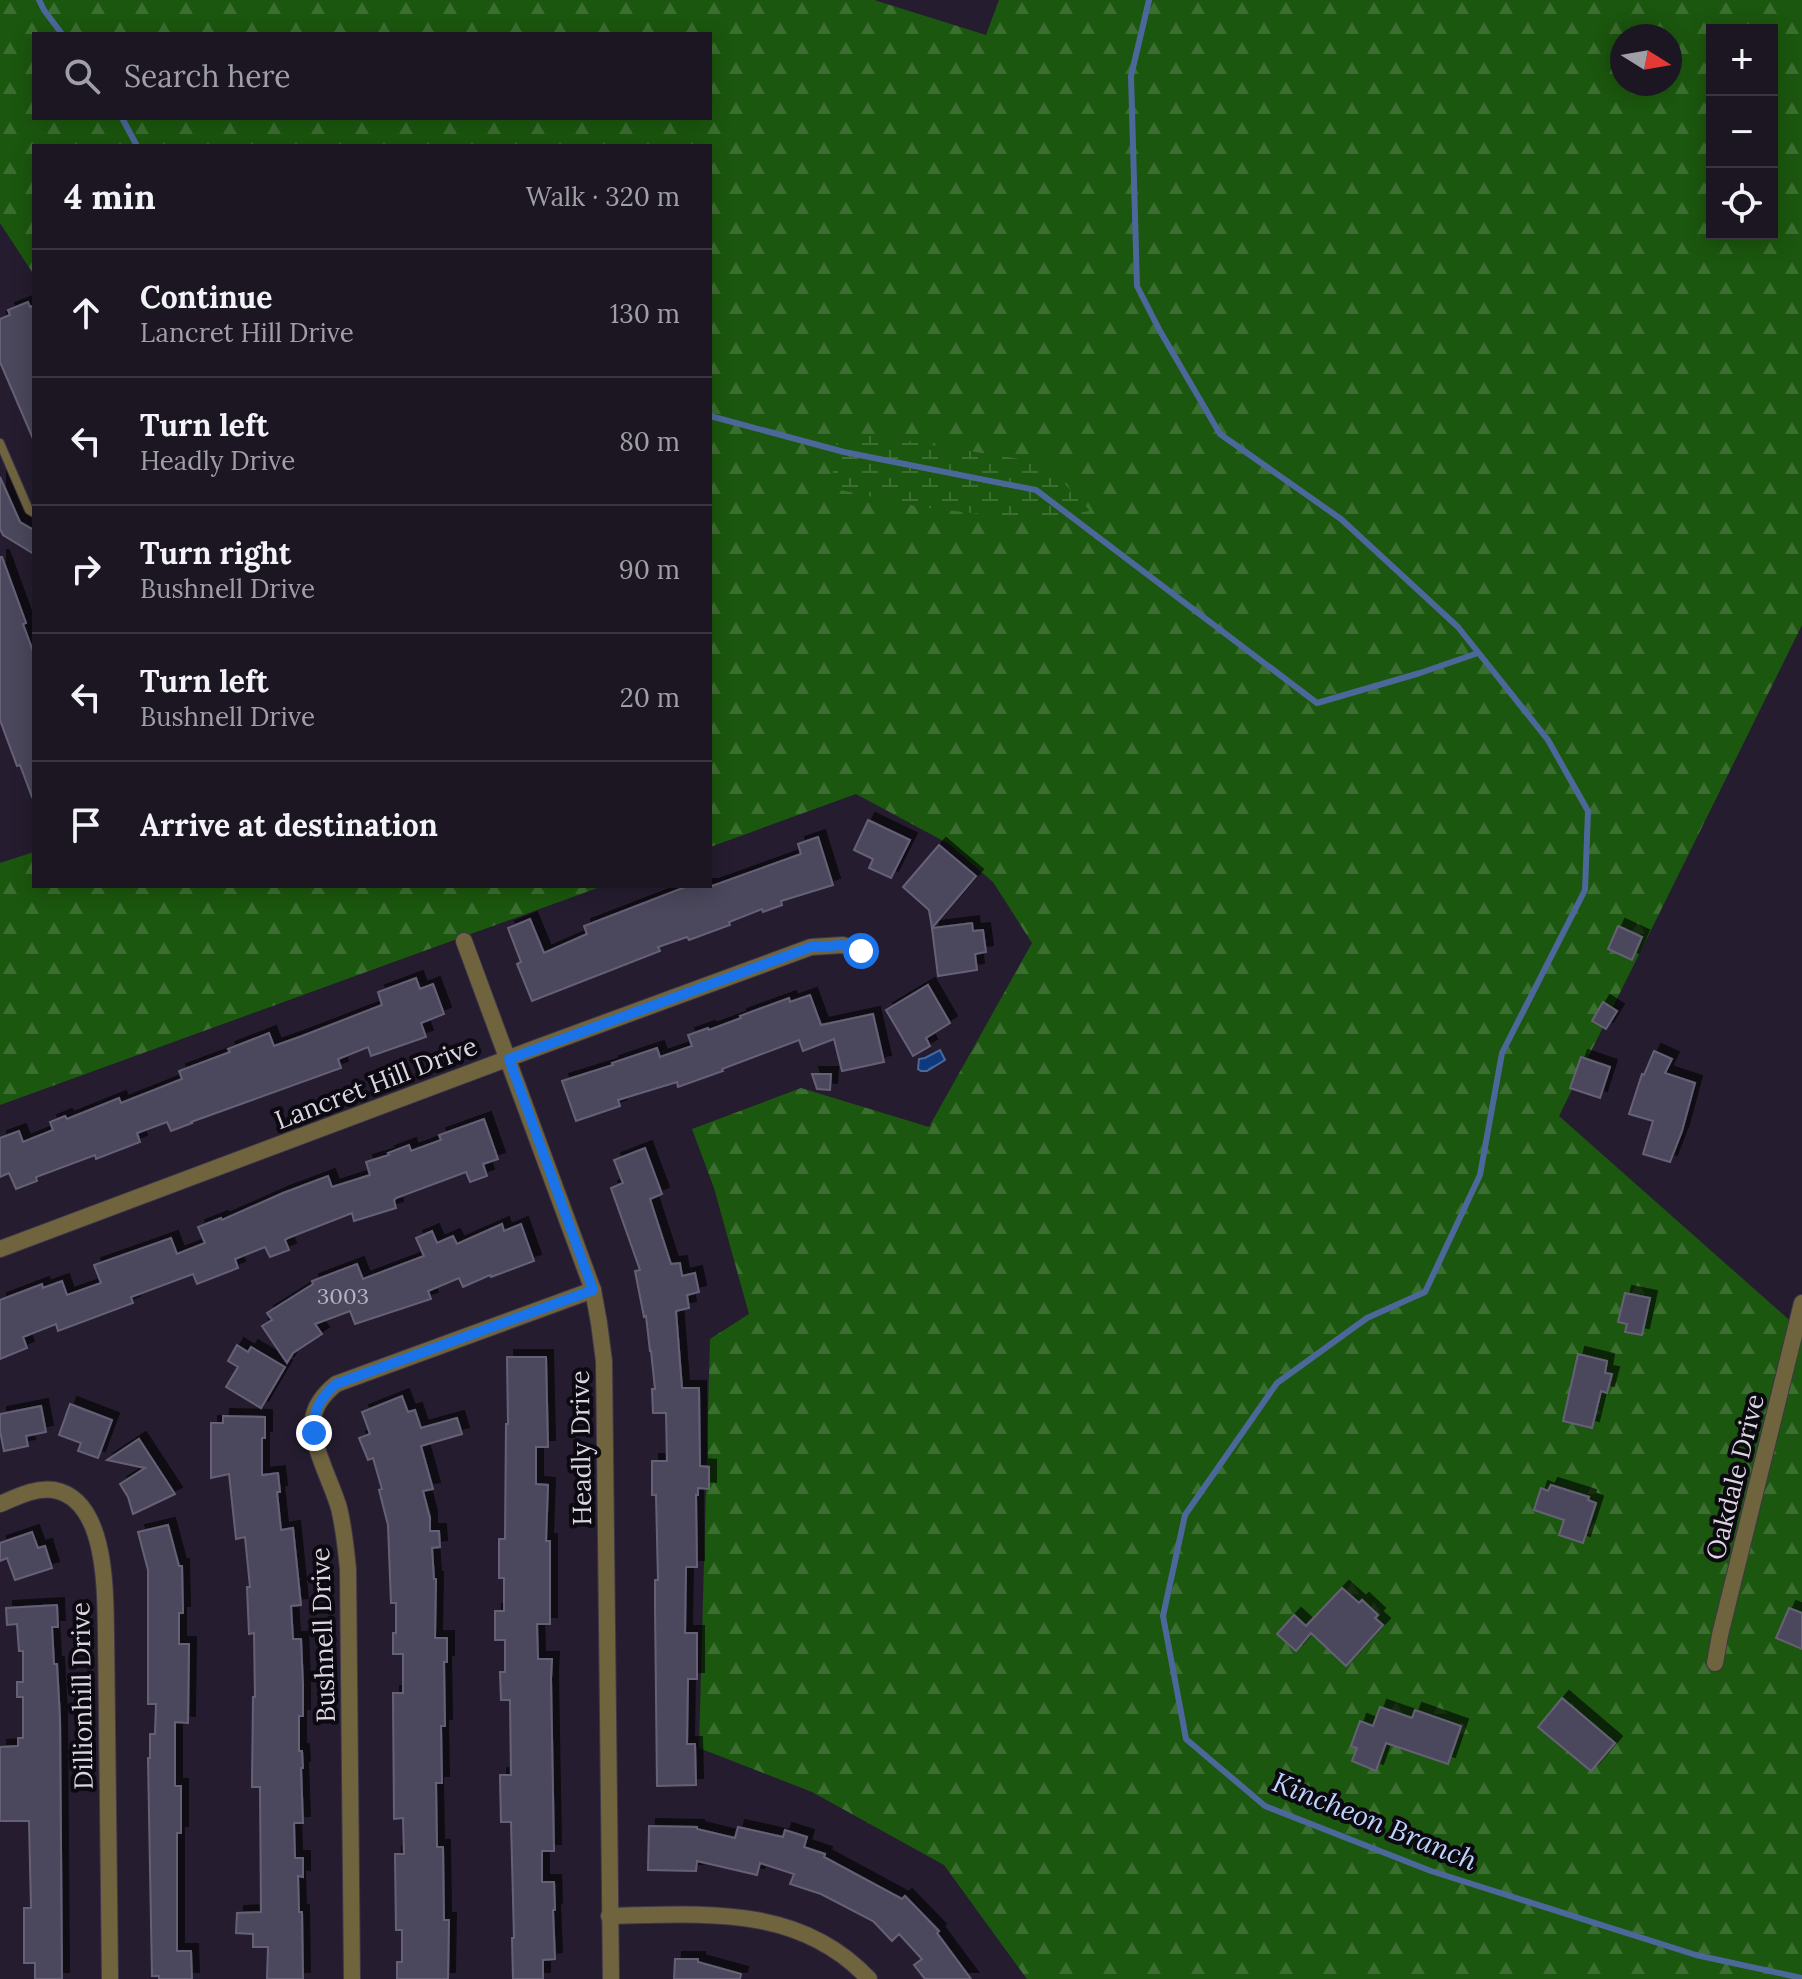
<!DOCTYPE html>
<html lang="en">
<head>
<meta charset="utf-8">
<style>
  :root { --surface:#1c1623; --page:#292330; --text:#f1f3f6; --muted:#a09fa6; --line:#3a3541 }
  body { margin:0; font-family:Lora,serif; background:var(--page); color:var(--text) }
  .controls { position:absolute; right:24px; top:24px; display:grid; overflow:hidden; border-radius:0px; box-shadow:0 4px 20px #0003 }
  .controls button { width:72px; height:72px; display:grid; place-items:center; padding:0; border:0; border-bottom:2px solid var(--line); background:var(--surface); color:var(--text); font:40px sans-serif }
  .compass { position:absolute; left:1610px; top:24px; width:72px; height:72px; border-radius:50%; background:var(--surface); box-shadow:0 4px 20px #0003; rotate:101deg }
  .stop { position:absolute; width:24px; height:24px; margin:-18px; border:6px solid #1a73e8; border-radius:50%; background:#fff }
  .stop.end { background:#1a73e8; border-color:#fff; box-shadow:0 2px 8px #0008 }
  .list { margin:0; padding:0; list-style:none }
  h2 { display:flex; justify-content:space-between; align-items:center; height:104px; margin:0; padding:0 32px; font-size:34px }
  h2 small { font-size:26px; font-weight:400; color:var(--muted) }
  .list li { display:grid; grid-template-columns:52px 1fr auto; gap:24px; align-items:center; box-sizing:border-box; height:128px; padding:0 32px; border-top:2px solid var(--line) }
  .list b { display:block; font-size:30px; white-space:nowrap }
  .list p { margin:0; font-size:26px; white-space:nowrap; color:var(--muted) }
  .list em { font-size:26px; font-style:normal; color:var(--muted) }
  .icon { flex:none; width:44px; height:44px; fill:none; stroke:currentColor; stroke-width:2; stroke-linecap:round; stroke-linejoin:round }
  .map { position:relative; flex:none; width:1802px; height:1979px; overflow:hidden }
  .search { position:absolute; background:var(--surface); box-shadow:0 4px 20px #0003; left:32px; top:32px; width:680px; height:88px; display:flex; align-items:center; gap:20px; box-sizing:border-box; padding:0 28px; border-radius:0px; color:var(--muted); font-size:30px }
  .panel { position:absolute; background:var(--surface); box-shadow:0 4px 20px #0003; left:32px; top:144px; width:680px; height:744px; border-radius:0px }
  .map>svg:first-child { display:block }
  .forest { fill:url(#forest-firs); fill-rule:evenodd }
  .wetland { fill:url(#wetland-marsh) }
  .water { fill:url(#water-waves); stroke:#4c689b; stroke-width:2 }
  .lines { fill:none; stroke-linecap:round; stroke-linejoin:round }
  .stream { stroke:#4c689b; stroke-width:6 }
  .building { fill:#4c475c; stroke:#666177; stroke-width:2; filter:url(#shadow) }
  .service-casing { stroke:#3e3748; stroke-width:10 }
  .minor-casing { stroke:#3e3748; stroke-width:18 }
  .service { stroke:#70643f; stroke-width:8 }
  .minor { stroke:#70643f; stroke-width:16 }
  .route { stroke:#1a73e8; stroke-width:10 }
  .labels { text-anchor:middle; stroke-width:8; stroke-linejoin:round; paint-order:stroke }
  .number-label { font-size:22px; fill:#b7b2c0 }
  .street-label { font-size:26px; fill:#dbd6e2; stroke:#0c0911 }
  .water-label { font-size:28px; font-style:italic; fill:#bbd5fc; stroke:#0c0911 }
</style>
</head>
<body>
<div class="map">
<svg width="1802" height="1979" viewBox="0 0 1802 1979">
  <defs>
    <pattern id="forest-firs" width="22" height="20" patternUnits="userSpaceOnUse" patternTransform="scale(2)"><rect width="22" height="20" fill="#1b570e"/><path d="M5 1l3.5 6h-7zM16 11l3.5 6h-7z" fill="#3c6e31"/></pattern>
    <pattern id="wetland-marsh" width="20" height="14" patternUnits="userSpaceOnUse" patternTransform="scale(2)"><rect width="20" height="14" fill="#1b570e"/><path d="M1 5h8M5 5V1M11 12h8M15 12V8" fill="none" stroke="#3c6e31"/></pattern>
    <pattern id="water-waves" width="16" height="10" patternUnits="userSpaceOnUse" patternTransform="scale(2)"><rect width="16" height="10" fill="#0e397d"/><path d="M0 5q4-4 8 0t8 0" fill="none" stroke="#30558f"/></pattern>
    <filter id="shadow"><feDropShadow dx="7" dy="-7" stdDeviation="0" flood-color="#0009"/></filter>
  </defs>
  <rect width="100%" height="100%" fill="#251d2f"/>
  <g class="forest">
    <path d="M0,0H874L986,35L999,0H1802V625L1559,1116L1796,1326L1802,1303V1979H1027L944,1865L812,1792L699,1748L710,1339L749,1314L714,1188L692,1129L801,1088L929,1127L1032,943L993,882L949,844L856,794L710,847V146H34V275L0,223ZM1712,30H1772V234H1712ZM34,34H710V118H34ZM1622,36H1670V84H1622Z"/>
    <path d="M34,852V886H603L0,1105V863Z"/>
  </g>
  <path class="wetland" d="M838,430L1045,463L1090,511L1031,520L920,507L831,488Z"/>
  <path class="water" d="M940,1050L945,1060L927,1071H921L918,1069L919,1059L925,1058Z"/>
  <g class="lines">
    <g class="stream">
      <path d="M39,0L44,10L62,34"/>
      <path d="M1149,0L1131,76L1137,286L1160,331L1220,434L1341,519L1458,627L1548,740L1588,811L1585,890L1502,1053L1480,1175L1425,1292L1367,1318L1277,1383L1185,1515L1163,1616L1186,1739L1265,1806L1431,1871L1696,1955L1802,1978"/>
      <path d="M122,118L137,146"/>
      <path d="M710,416L844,452L1036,490L1317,703L1420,673L1478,653"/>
    </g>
  </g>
  <g class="building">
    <path d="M28,302L30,307L34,305V441L0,362V319L10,315L8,310Z"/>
    <path d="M0,477L20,522L34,530V554L3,535L0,529Z"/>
    <path d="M0,557H2L26,623L23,624L34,654V797H32L20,765L17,766L0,720Z"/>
    <path d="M868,820L910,840L891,878L869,868L873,859L854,850Z"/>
    <path d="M818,837L833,885L781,901L782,905L763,912L762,909L729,922L730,925L689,940L687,937L658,947L660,951L532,1001L517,964L521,962L508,928L530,919L544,953L587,934L584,926L688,886H712L801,854L798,844Z"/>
    <path d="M939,845L976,876L932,928L929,910L903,887Z"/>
    <path d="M972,923L973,931L983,930L986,952L975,954L977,970L938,976L932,928Z"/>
    <path d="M1618,926L1642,937L1632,960L1608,949Z"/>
    <path d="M416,978L420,989L433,984L444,1014L421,1023L426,1037L371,1056L368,1047L338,1059L341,1068L191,1122L192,1123L171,1131L167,1122L137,1133L140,1142L96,1159L95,1155L36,1177L37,1181L16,1189L9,1173L0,1177V1138L19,1131L23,1142L53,1130L50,1122L65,1116L67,1119L119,1098L121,1103L182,1079L179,1071L230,1052L228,1049L269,1033L274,1046L302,1036L382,1005L378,992Z"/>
    <path d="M928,985L950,1023L926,1038L930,1046L913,1056L886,1010Z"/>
    <path d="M810,995L821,1025L873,1014L884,1062L842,1071L834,1039L803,1051L799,1040L722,1069L723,1071L678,1087L677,1082L618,1100L620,1106L576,1121L562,1081L613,1065L612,1063L657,1048L660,1057L692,1046L688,1035L708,1028L709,1030L741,1018L740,1016L789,998L790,1002Z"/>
    <path d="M1603,1002L1617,1011L1606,1029L1592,1021Z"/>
    <path d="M1654,1051L1672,1059L1665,1073L1695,1083L1682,1131L1670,1162L1643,1154L1653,1121L1629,1114L1642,1074L1644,1075Z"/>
    <path d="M1581,1057L1610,1067L1600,1098L1570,1088Z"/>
    <path d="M812,1074H831L830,1090L817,1089Z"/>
    <path d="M484,1119L498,1159L483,1164L487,1176L470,1182L466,1172L396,1198L394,1200L396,1208L354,1221L352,1213L288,1238L285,1240L289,1250L270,1257L265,1247L235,1259L238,1268L197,1284L193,1274L131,1297L133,1303L58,1331L56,1324L23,1337L27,1348L0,1359V1300L42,1284L43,1288L62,1281L67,1295L101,1283L94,1265L171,1238L177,1254L205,1243L198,1227L221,1218L222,1220L283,1193L328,1176L332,1187L370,1175L366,1162L389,1155L388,1153L409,1145L411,1151L441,1140L439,1135Z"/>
    <path d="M645,1148L662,1194L650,1199L671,1264L680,1263L682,1276L695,1273L699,1292L687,1295L689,1308L676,1311L682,1388H699L700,1466L709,1467V1489L698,1488V1495H696L697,1567H686L685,1633H697V1679H688L687,1744H695L696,1785L657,1786L655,1604V1580H658L656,1495H652V1461H667L666,1413H653L652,1389H655L651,1351H650L646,1316L644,1317L635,1271L640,1270L611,1188L623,1183L614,1160Z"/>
    <path d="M502,1224L504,1231L521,1224L534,1261L491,1277L490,1275L463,1287L459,1278L428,1291L431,1299L355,1324L350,1311L315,1324L322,1334L293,1353L287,1363L262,1326L272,1320L267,1313L313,1284L312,1281L357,1264L363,1279L424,1256L416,1238L432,1231L437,1243L453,1236L457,1244Z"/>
    <path d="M1625,1293L1650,1298L1642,1335L1625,1332L1627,1324L1618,1322Z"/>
    <path d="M237,1345L248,1352L251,1347L285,1367L261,1408L226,1387L238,1367L228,1361Z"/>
    <path d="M1578,1354L1607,1361L1605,1373L1612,1374L1607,1393L1601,1391L1592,1428L1563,1421Z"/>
    <path d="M507,1357H546L548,1447H536V1484L548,1485L546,1541H550V1624H537L538,1659H552L551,1679L554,1851H542V1882H554L555,1910H553L555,1959L543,1960V1979H513L512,1938H514L511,1822H501L500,1775H511L510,1700H501L500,1672H505V1640H495V1611H504V1578H499V1539H505L506,1424H508Z"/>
    <path d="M402,1396L408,1412L415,1410L421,1428L457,1418L462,1434L421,1446L433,1489L423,1491L430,1518V1531H439L440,1547L432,1548L434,1579H436L435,1638H447V1662H444L445,1726H441L442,1783H436L437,1847H443L444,1920H449L448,1979H397V1962H402V1930H396L395,1854H404L403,1818L394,1819L393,1693H403V1654H393V1633H396V1603H391L388,1525L379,1490L382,1489L373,1458L368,1460L359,1438L370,1434L362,1412Z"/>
    <path d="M70,1404L112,1420L98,1458L78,1451L81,1443L59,1435Z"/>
    <path d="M41,1406L46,1432L26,1436L28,1446L4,1451L0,1431V1414Z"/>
    <path d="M223,1416L265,1417V1438H262V1475L278,1473L280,1492H277L281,1530L293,1528L301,1605L291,1606L293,1639H301L303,1685V1716H299V1751H302L303,1768H301L303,1823H294L295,1858H303V1877L298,1876L299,1912H302L303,1979H267L268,1947H253V1934L236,1933L237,1913L261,1912L260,1787H252L253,1697H255L254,1633L249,1634L247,1587H250L245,1537L236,1539L229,1474L211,1478V1423H223Z"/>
    <path d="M139,1439L175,1494L133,1514L128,1497L120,1484L145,1468L107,1460Z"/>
    <path d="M1551,1485L1589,1497L1588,1500L1596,1503L1583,1543L1559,1535L1564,1520L1534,1510L1541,1488L1548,1491Z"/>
    <path d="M168,1525L179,1566H182L183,1613H179V1644H189L188,1723L175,1722V1786H181V1833H177V1951H191L192,1979H159V1976H152L148,1758H150V1734H155L156,1704H148V1570L138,1532Z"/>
    <path d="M32,1532L38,1548L45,1546L52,1568L15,1580L7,1558L0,1561V1543Z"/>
    <path d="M1342,1588L1359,1603L1362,1600L1378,1615L1375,1618L1383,1625L1346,1666L1311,1633L1296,1651L1277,1634L1294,1615L1306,1626Z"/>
    <path d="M57,1605L58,1627H52L54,1664H57L60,1718L62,1979H35V1963H24V1908H31L29,1821H0V1747L18,1746V1738H23V1697H17V1682H23V1651H19L17,1624L7,1625L6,1608Z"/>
    <path d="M1789,1608L1802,1613V1649L1776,1638Z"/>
    <path d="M1562,1698L1615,1743L1591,1771L1538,1727Z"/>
    <path d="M1380,1707L1412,1718L1415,1710L1461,1726L1448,1764L1386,1743L1376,1771L1352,1761L1357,1748L1351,1746L1360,1721L1373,1726Z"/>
    <path d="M649,1826L697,1827V1829L735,1838L738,1827L783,1837L785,1830L807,1837L804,1847L825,1854L824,1857L902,1899L905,1896L939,1931L937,1933L971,1979H925L914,1965L922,1959L899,1934L892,1941L873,1921L821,1894L790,1884L794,1874L760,1863L757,1875L697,1861L696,1871L648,1870Z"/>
    <path d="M675,1959H698V1962L741,1974L740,1979H674Z"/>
  </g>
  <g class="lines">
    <defs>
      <path id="service" d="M0,443L29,510L34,513"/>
      <g id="minor">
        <path d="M464,941L593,1290L599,1323L604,1361L611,1979"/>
        <path d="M0,1249L536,1048L811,947L843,945L861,951"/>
        <path d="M0,1504C17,1497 36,1487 54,1490C108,1500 105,1594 106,1634L110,1979"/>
        <path d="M1715,1663L1720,1635L1802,1303"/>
        <path d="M609,1916C703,1914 799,1904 869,1979"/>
        <path d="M352,1979L348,1569C346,1549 344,1528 339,1508C332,1483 310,1444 313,1419C315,1404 325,1393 336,1384L593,1290"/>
      </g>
    </defs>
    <use href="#service" class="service-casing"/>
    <use href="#minor" class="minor-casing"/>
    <use href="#service" class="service"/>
    <use href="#minor" class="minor"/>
  </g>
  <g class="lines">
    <path class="route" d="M314,1433C313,1410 319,1399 336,1384L593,1290L509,1059L811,947L843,945L861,951"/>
  </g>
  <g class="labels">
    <g class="number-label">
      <text x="343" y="1304">3003</text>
    </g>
    <g class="street-label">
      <text transform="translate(376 1083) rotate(-21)" y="9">Lancret Hill Drive</text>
      <text transform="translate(581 1448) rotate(-91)" y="9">Headly Drive</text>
      <text transform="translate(1735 1477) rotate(-76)" y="9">Oakdale Drive</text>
      <text transform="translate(323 1635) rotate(-92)" y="9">Bushnell Drive</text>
      <text transform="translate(82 1696) rotate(-91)" y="9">Dillionhill Drive</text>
    </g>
    <g class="water-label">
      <text transform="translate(1375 1821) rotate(22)" y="10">Kincheon Branch</text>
    </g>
  </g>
</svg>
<div class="controls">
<button>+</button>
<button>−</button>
<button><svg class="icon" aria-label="locate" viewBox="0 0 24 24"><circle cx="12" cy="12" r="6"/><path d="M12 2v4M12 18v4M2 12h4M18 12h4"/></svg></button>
</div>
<svg class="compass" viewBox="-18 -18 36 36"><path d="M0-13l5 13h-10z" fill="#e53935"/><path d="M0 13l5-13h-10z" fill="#a09fa6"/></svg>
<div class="stop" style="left:861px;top:951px"></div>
<div class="stop end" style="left:314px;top:1433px"></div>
<div class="search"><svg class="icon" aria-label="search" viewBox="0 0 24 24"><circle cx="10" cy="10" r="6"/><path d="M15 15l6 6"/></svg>Search here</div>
<section class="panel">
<h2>4 min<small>Walk · 320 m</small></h2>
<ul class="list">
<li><svg class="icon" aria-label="ahead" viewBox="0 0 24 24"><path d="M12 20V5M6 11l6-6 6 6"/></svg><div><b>Continue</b><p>Lancret Hill Drive</p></div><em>130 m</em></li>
<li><svg class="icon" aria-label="left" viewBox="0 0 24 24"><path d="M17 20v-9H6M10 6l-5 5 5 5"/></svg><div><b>Turn left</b><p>Headly Drive</p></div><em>80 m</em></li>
<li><svg class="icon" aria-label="right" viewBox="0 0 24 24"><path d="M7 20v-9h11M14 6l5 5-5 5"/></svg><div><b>Turn right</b><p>Bushnell Drive</p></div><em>90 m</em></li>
<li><svg class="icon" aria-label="left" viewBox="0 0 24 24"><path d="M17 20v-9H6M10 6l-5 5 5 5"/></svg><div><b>Turn left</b><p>Bushnell Drive</p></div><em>20 m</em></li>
<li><svg class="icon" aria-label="arrive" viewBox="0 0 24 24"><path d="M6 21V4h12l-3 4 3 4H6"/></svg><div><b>Arrive at destination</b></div></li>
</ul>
</section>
</div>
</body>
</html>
